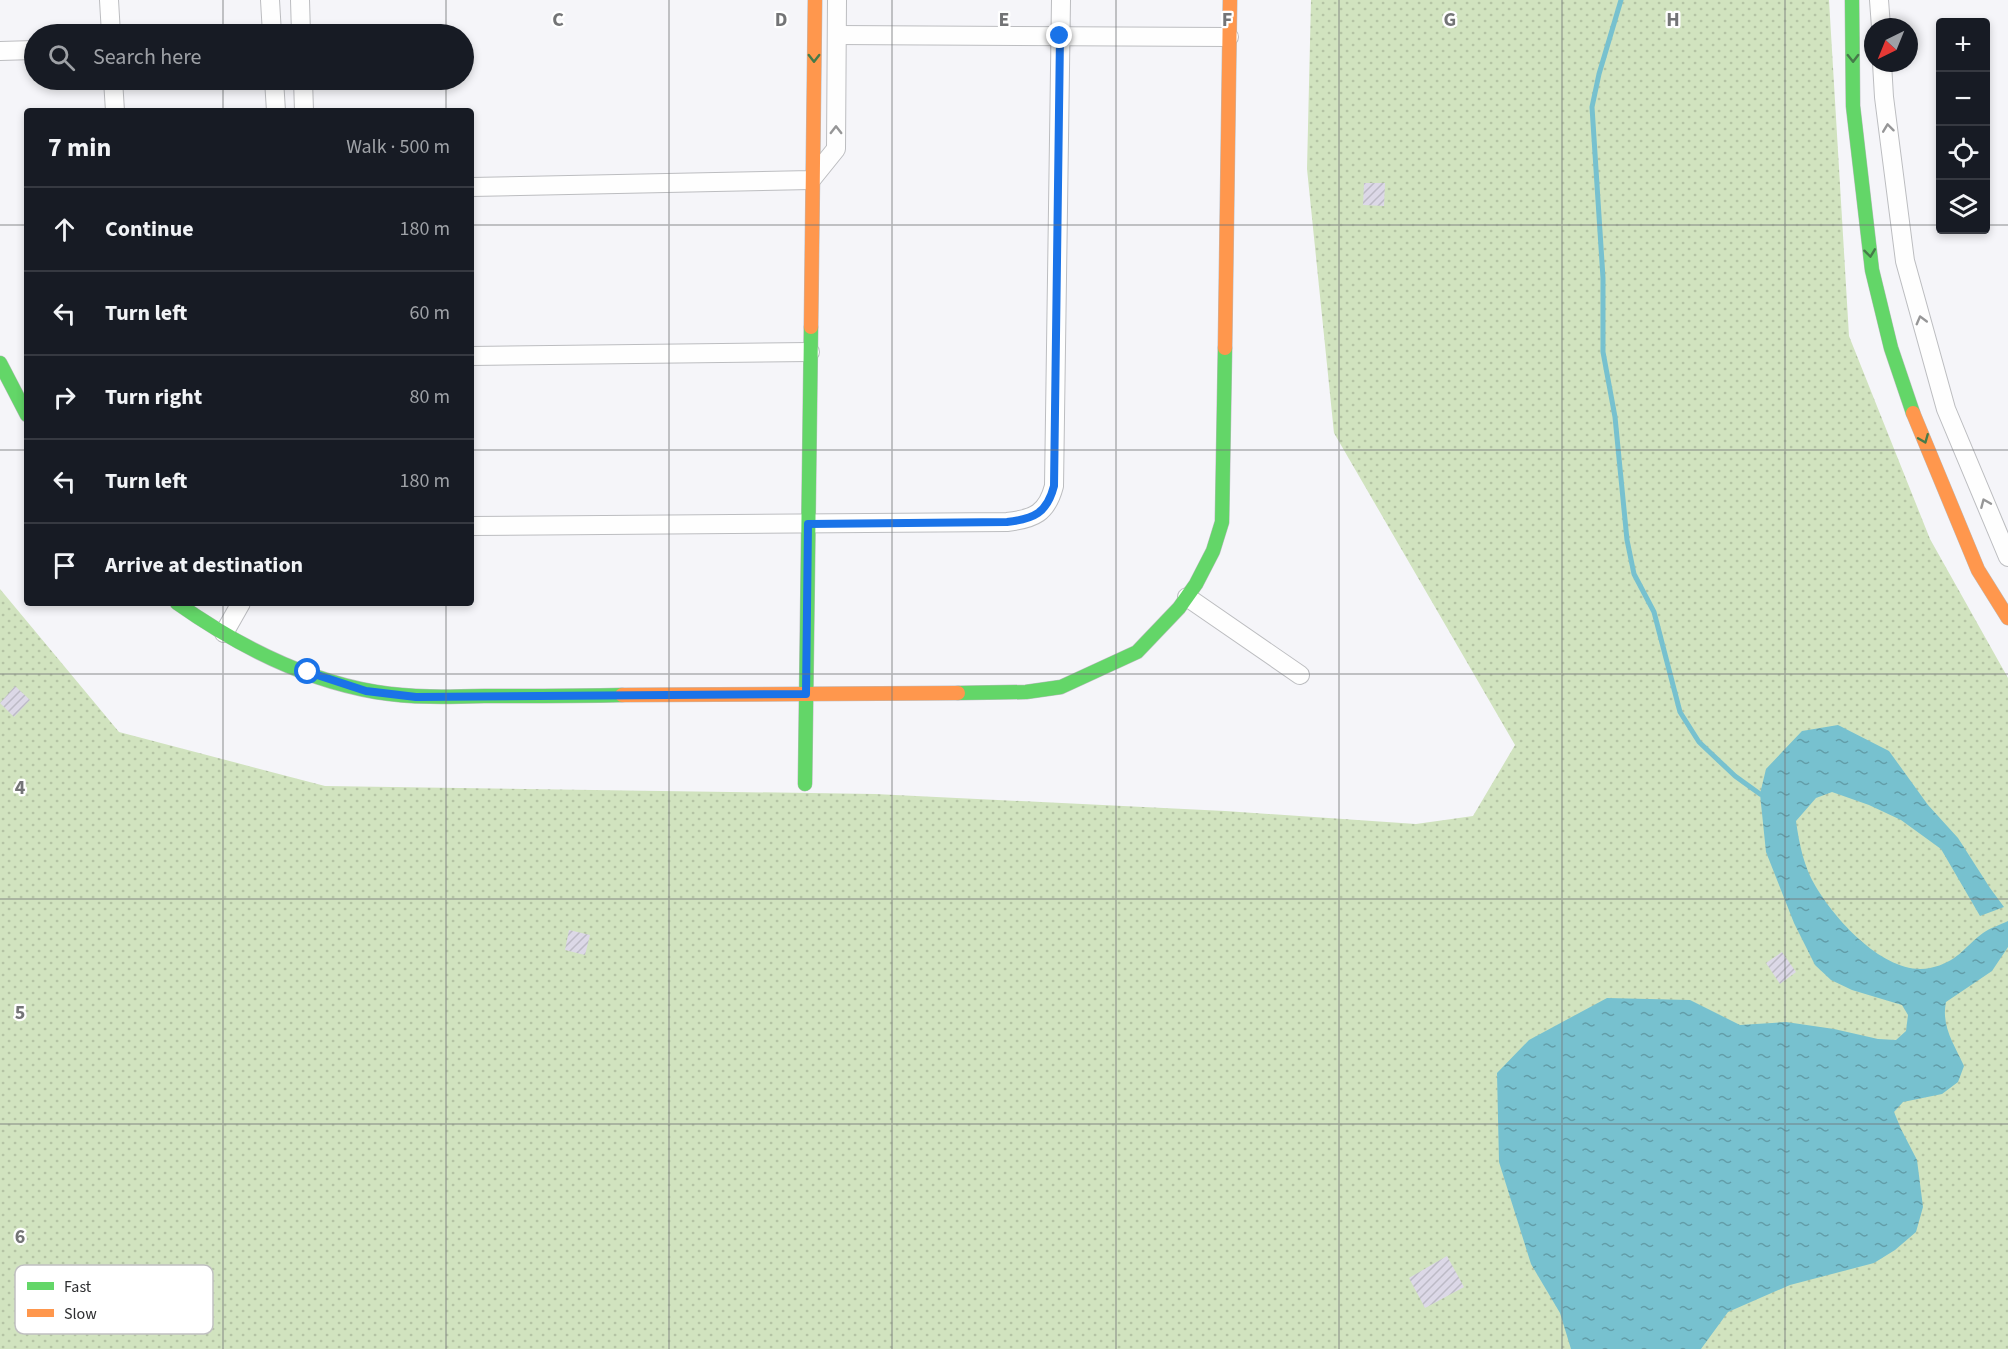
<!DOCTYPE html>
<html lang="en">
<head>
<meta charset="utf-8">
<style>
  :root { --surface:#171b24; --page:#20242c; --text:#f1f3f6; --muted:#9ea1a6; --line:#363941 }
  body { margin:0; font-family:"Source Sans 3",sans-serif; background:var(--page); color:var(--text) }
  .controls { position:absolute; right:18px; top:18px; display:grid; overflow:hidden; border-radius:6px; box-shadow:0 3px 9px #0003 }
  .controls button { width:54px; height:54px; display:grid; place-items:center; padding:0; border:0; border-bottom:2px solid var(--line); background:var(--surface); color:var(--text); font:30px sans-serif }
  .compass { position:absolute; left:1864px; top:18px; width:54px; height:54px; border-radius:50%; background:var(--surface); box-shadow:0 3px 9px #0003; rotate:223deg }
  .stop { position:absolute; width:18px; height:18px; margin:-14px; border:4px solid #1a73e8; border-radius:50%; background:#fff }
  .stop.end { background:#1a73e8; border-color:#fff; box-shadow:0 2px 6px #0008 }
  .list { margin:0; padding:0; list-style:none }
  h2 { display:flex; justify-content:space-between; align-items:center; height:78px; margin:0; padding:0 24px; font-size:26px }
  h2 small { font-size:20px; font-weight:400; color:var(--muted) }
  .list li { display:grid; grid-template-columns:39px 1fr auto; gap:18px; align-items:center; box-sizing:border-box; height:84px; padding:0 24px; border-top:2px solid var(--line) }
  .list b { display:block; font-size:22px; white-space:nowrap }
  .list em { font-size:20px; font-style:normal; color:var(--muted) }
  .icon { flex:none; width:33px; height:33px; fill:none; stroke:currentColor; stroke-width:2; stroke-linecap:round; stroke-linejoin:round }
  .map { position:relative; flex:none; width:2008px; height:1349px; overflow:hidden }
  .search { position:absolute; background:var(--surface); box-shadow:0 3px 9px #0003; left:24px; top:24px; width:450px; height:66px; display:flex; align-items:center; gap:15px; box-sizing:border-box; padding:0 21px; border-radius:33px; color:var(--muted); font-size:22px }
  .panel { position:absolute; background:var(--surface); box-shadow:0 3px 9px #0003; left:24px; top:108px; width:450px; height:498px; border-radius:6px }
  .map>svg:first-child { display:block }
  .grass { fill:url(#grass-dots) }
  .water { fill:url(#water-ripples) }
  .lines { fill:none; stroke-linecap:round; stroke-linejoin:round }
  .stream { stroke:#77c1cf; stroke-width:5 }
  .building { fill:url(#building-hatch) }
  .street-casing { stroke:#bcbdc0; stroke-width:20 }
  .fast-casing { stroke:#bcbdc0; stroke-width:15 }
  .slow-casing { stroke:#bcbdc0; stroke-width:15 }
  .street { stroke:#fefefe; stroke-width:18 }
  .fast { stroke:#63d668; stroke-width:14 }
  .slow { stroke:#ff974d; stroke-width:14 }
  .oneway { stroke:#457a49 }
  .oneway2 { stroke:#969697 }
  .route { stroke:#1a73e8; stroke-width:8 }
  .grid { fill:none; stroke:#737476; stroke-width:1.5; stroke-opacity:0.55 }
  .key { fill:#fff; stroke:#c0c0c1; stroke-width:1.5 }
  .key-label { font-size:16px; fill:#2d2e30 }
  .grid-label { font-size:20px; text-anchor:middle; font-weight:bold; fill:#737476; stroke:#fff; stroke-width:4.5; stroke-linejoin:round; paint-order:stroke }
</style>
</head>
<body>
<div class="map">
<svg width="2008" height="1349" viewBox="0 0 2008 1349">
  <defs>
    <pattern id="grass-dots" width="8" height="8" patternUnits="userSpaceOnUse" patternTransform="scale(1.5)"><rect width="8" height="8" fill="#d1e3bf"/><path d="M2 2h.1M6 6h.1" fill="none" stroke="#b4c3a4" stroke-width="1.8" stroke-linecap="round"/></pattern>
    <pattern id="water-ripples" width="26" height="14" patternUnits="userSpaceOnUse" patternTransform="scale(1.5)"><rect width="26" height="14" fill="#77c1cf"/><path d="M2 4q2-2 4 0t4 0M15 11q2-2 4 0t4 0" fill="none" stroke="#629da8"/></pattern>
    <pattern id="building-hatch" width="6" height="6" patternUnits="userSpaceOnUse" patternTransform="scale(1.5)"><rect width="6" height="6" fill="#dcd8e7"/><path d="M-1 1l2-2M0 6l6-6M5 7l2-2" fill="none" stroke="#bdbac6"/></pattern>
  </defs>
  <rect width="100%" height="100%" fill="#f5f5f9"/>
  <path class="grass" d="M1311,0H1829L1849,336L1930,539L2008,678V1349H0V589L119,732L325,786L875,794L1225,811L1416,824L1473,816L1515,745L1334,433L1307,169Z"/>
  <path class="water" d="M1838,725L1889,751L1928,805L1958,838L1990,888L2004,907L1980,916L1941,849L1901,820L1869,805L1832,792L1816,798L1796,821C1799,843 1804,868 1816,887C1836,921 1887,977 1930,968C1958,962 1963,948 1983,933C1990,928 2000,925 2008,921V947L1992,971L1946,1002C1941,1026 1954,1044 1964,1066L1958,1082L1942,1094L1903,1102L1894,1112L1901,1129L1917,1160L1923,1207L1916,1232L1895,1250L1874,1263L1790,1285L1728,1312L1701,1349H1571L1560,1313L1531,1264L1499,1162L1497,1073L1529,1040L1607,998L1690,1000L1740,1025L1786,1022L1834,1029L1878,1039L1896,1040L1906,1031L1908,1015L1902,1005L1852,990L1831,980L1815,965L1794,923L1766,852L1760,794L1766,769L1802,731Z"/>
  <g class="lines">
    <path class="stream" d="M1621,0L1599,74L1592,107L1603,278V352L1615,417L1627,540L1634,574L1654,612L1680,712L1699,742L1735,776L1760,794"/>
  </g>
  <g class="building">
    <path d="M1364,183H1385L1384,206L1363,205Z"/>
    <path d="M15,686L30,700L14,717L0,703Z"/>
    <path d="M569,930L590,935L585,955L565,950Z"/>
    <path d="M1782,952L1796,972L1780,984L1766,963Z"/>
    <path d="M1447,1256L1464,1287L1425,1308L1409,1278Z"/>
  </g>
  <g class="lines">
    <defs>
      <g id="street">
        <path d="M109,0L111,34"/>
        <path d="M270,0L272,34"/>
        <path d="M300,0L301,34"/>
        <path d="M1879,0L1881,27"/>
        <path d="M837,35L1229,37"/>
        <path d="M0,51L34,50"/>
        <path d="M1882,63L1884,97L1905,261L1946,409L2008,557"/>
        <path d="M113,80L115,111"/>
        <path d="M274,80L276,111"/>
        <path d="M303,80L304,111"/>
        <path d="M471,187L811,180L836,149L837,0"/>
        <path d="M471,356L810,352"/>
        <path d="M471,526L1007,522C1034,519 1047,513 1054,486L1061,0"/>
        <path d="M1187,597L1300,675"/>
        <path d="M224,633L241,603"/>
      </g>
      <g id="fast">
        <path d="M1852,0L1853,106L1872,270L1891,348L1913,413"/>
        <path d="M0,363L27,415"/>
        <path d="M177,603C235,644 305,680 376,692C412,698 448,697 485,696C531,696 576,696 622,695"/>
        <path d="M958,693L1026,692L1061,687L1137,652L1179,608L1196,584L1213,551L1222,522L1225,348"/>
        <path d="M805,784L811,327"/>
      </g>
      <g id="slow">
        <path d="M811,327L815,0"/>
        <path d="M1225,348L1230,0"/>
        <path d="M1913,413L1978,570L2008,618"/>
        <path d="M622,695L958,693"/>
      </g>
    </defs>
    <use href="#street" class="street-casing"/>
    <use href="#fast" class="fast-casing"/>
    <use href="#slow" class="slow-casing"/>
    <use href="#street" class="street"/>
    <use href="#fast" class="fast"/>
    <use href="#slow" class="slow"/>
  </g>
  <defs><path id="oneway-chevron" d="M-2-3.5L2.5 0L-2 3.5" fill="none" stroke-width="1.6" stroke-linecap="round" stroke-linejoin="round" transform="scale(1.5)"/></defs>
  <g class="oneway">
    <use href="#oneway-chevron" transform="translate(814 58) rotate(90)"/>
    <use href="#oneway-chevron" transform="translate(1853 58) rotate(89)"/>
    <use href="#oneway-chevron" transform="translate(1870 253) rotate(83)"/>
    <use href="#oneway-chevron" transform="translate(1924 439) rotate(68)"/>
  </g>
  <g class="oneway2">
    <use href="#oneway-chevron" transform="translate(1888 128) rotate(-97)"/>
    <use href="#oneway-chevron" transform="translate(836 130) rotate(-90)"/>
    <use href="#oneway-chevron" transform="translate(1921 320) rotate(-105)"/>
    <use href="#oneway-chevron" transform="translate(1985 503) rotate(-113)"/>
  </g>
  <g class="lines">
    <path class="route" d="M308,672L366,691L416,697L806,694L808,524L1007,522C1034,519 1047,513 1054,486L1060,36"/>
  </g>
  <path class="grid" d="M223,0V34M446,0V34M669,0V1349M892,0V1349M1116,0V1349M1339,0V1349M1562,0V1349M1785,0V1349M223,80V111M446,80V111M0,225H27M471,225H1940M1986,225H2008M0,450H27M471,450H2008M223,603V1349M446,603V1349M0,674H2008M0,899H2008M0,1124H2008"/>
  <rect x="15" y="1265" width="198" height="69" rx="9" class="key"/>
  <rect x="27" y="1282" width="27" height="8" fill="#63d668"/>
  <rect x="27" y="1309" width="27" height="8" fill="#ff974d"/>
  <g class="key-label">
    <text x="64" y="1292">Fast</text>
    <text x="64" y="1319">Slow</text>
  </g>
  <g class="grid-label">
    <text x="558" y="26">C</text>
    <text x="781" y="26">D</text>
    <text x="1004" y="26">E</text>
    <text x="1227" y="26">F</text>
    <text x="1450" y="26">G</text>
    <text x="1673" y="26">H</text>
    <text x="20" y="794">4</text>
    <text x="20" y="1019">5</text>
    <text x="20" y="1243">6</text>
  </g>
</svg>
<div class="controls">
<button>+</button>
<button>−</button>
<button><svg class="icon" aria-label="locate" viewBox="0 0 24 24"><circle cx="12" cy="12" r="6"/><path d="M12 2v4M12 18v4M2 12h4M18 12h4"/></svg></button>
<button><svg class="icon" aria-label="layers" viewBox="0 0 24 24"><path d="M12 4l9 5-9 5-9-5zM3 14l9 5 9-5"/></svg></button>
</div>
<svg class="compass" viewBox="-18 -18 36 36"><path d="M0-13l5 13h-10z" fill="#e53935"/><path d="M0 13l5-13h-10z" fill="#9ea1a6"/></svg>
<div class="stop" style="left:308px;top:672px"></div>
<div class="stop end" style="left:1060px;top:36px"></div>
<div class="search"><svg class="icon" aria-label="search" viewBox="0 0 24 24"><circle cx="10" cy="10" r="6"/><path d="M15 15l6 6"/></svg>Search here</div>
<section class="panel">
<h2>7 min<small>Walk · 500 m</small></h2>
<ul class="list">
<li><svg class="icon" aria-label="ahead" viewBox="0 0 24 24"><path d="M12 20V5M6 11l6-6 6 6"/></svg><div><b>Continue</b></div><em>180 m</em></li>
<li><svg class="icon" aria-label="left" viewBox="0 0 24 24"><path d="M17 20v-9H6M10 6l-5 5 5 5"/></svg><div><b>Turn left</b></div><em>60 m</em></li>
<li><svg class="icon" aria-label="right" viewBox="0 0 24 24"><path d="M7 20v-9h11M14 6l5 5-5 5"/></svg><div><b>Turn right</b></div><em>80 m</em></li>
<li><svg class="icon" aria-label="left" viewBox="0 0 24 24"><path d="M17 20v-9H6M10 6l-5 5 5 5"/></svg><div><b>Turn left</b></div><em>180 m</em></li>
<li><svg class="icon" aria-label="arrive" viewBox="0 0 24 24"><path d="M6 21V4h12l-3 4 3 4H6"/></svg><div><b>Arrive at destination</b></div></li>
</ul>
</section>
</div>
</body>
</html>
